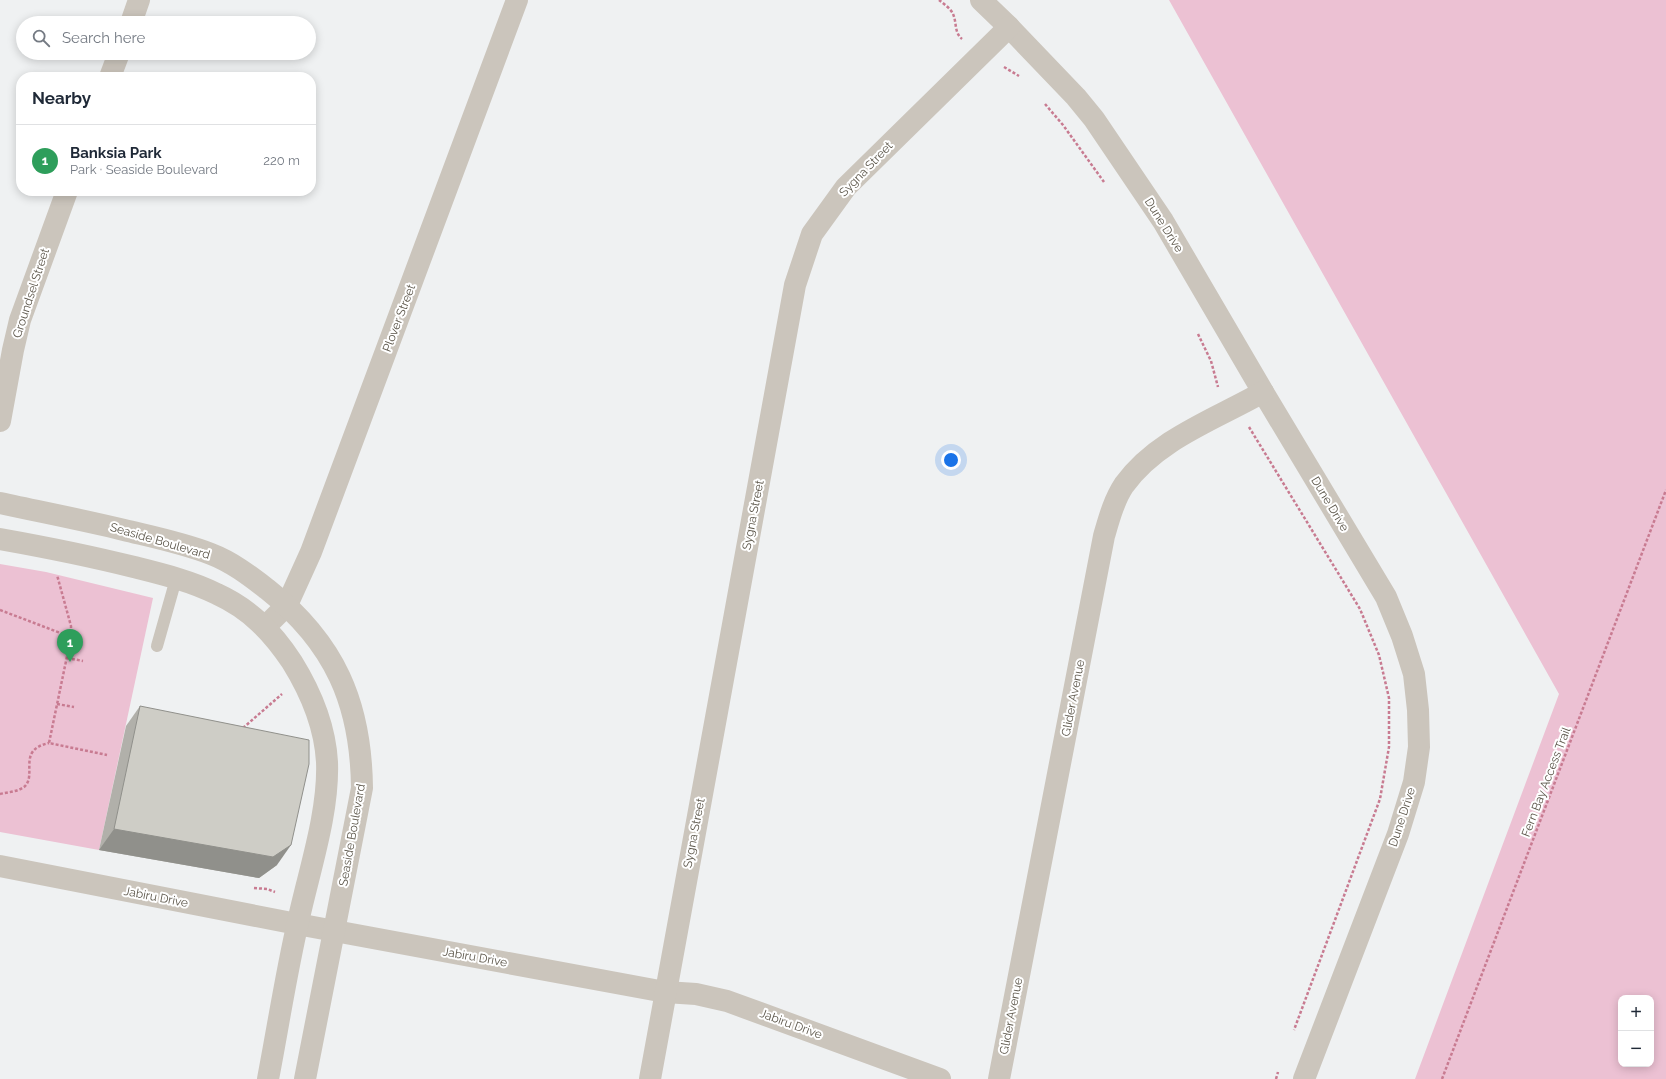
<!DOCTYPE html>
<html lang="en">
<head>
<meta charset="utf-8">
<style>
  :root { --surface:#fff; --page:#f6f6f7; --text:#1f2937; --muted:#747a83; --line:#e0e1e3; --accent:#ea580c }
  body { margin:0; font-family:Raleway,sans-serif; background:var(--page); color:var(--text) }
  .controls { position:absolute; right:12px; bottom:12px; display:grid; overflow:hidden; border-radius:8px; box-shadow:0 2px 10px #0003 }
  .controls button { width:36px; height:36px; display:grid; place-items:center; padding:0; border:0; border-bottom:1px solid var(--line); background:var(--surface); color:var(--text); font:20px sans-serif }
  .you { position:absolute; left:951px; top:460px; width:14px; height:14px; margin:-10px; border:3px solid #fff; border-radius:50%; background:#1a73e8; box-shadow:0 0 0 6px #1a73e833 }
  .badge { display:grid; place-items:center; width:26px; height:26px; border-radius:50%; background:var(--accent); color:#fff; font-size:13px; font-weight:700 }
  .pin { position:absolute; translate:-50% -33px; filter:drop-shadow(0 1px 2px #0008) }
  .pin::after { content:''; position:absolute; top:21px; width:14px; height:12px; background:inherit; clip-path:polygon(0 0,100% 0,50% 100%) }
  .list { margin:0; padding:0; list-style:none }
  h2 { display:flex; justify-content:space-between; align-items:center; height:52px; margin:0; padding:0 16px; font-size:17px }
  h2 small { font-size:13px; font-weight:400; color:var(--muted) }
  .list li { display:grid; grid-template-columns:26px 1fr auto; gap:12px; align-items:center; box-sizing:border-box; height:72px; padding:0 16px; border-top:1px solid var(--line) }
  .list b { display:block; font-size:15px; white-space:nowrap }
  .list p { margin:0; font-size:13px; white-space:nowrap; color:var(--muted) }
  .list em { font-size:13px; font-style:normal; color:var(--muted) }
  .icon { flex:none; width:22px; height:22px; fill:none; stroke:currentColor; stroke-width:2; stroke-linecap:round; stroke-linejoin:round }
  .map { position:relative; flex:none; width:1666px; height:1079px; overflow:hidden }
  .search { position:absolute; background:var(--surface); box-shadow:0 2px 10px #0003; left:16px; top:16px; width:300px; height:44px; display:flex; align-items:center; gap:10px; box-sizing:border-box; padding:0 14px; border-radius:22px; color:var(--muted); font-size:15px }
  .panel { position:absolute; background:var(--surface); box-shadow:0 2px 10px #0003; left:16px; top:72px; width:300px; height:124px; border-radius:16px }
  .map>svg:first-child { display:block }
  .green { fill:#ecc1d3; fill-rule:evenodd }
  .lines { fill:none; stroke-linecap:round; stroke-linejoin:round }
  .path { stroke:#c87b91; stroke-width:2.5; stroke-dasharray:3 2; stroke-linecap:butt }
  .service { stroke:#cbc5bc; stroke-width:12 }
  .minor { stroke:#cbc5bc; stroke-width:22 }
  .tertiary { stroke:#cbc5bc; stroke-width:22 }
  .wall { fill:#b1b0aa }
  .shaded-wall { fill:#90908b }
  .building { fill:#cecdc6; stroke:#90908b }
  .labels { text-anchor:middle; stroke-width:4; stroke-linejoin:round; paint-order:stroke }
  .street-label { font-size:12px; fill:#5b5549; stroke:#fff }
</style>
</head>
<body>
<div class="map">
<svg width="1666" height="1079" viewBox="0 0 1666 1079">
  <rect width="100%" height="100%" fill="#eff1f2"/>
  <g class="green">
    <path d="M1169,0H1666V1079H1415L1559,694ZM1621,998H1651V1064H1621Z"/>
    <path d="M0,564L46,572L153,598L99,850L0,832Z"/>
  </g>
  <g class="lines">
    <g class="path">
      <path d="M939,0C944,4 951,9 953,14C957,23 954,32 962,39"/>
      <path d="M1004,67L1019,76"/>
      <path d="M1045,104L1063,125L1104,182"/>
      <path d="M1198,334L1211,361L1218,387"/>
      <path d="M1249,427L1360,609L1379,655L1389,698V747L1380,799L1294,1030"/>
      <path d="M0,610L71,637V626L57,575"/>
      <path d="M71,637L49,743L107,755"/>
      <path d="M67,658L83,661"/>
      <path d="M57,704L74,707"/>
      <path d="M243,728L282,694"/>
      <path d="M0,794C8,792 17,792 24,787C38,775 16,750 49,743"/>
      <path d="M254,888L267,889L275,892"/>
      <path d="M1276,1079L1278,1072"/>
      <path d="M1442,1079L1666,490"/>
    </g>
    <path class="service" d="M157,646L176,579"/>
    <g class="minor">
      <path d="M981,0L1009,27L1076,97L1094,119L1163,221L1263,392L1386,597L1402,636L1414,674L1418,710L1419,747L1414,782L1398,834L1304,1079"/>
      <path d="M131,23L139,0"/>
      <path d="M110,77L119,53"/>
      <path d="M0,421L13,350L20,320L67,191"/>
      <path d="M265,627L287,605L311,552L517,0"/>
      <path d="M0,866L297,924L665,992L696,994L727,1001L940,1079"/>
      <path d="M650,1079L795,285L812,234L846,187L1009,27"/>
      <path d="M999,1079L1104,536C1109,519 1114,500 1124,485C1157,439 1216,419 1263,392"/>
    </g>
    <g class="tertiary">
      <path d="M0,503C41,512 83,520 124,530C153,537 183,543 211,554C232,562 250,576 267,589C335,643 361,703 362,788L305,1079"/>
      <path d="M0,539C45,547 90,556 134,567C162,574 191,581 217,594C250,609 272,632 292,662C310,691 325,726 327,762C329,813 309,871 298,922C286,974 278,1027 268,1079"/>
    </g>
  </g>
  <path class="wall" d="M140,706L277,865L259,878L99,850L126,726Z"/>
  <path class="shaded-wall" d="M114,829L291,845L277,865L259,878L99,850Z"/>
  <path class="building" d="M140,706L309,740V764L291,845L273,857L114,829Z"/>
  <g class="labels">
    <g class="street-label">
      <text transform="translate(866 169) rotate(-46)" y="4">Sygna Street</text>
      <text transform="translate(1164 225) rotate(58)" y="4">Dune Drive</text>
      <text transform="translate(31 293) rotate(-72)" y="4">Groundsel Street</text>
      <text transform="translate(399 318) rotate(-69)" y="4">Plover Street</text>
      <text transform="translate(1330 504) rotate(59)" y="4">Dune Drive</text>
      <text transform="translate(753 515) rotate(-79)" y="4">Sygna Street</text>
      <text transform="translate(160 541) rotate(16)" y="4">Seaside Boulevard</text>
      <text transform="translate(1073 698) rotate(-79)" y="4">Glider Avenue</text>
      <text transform="translate(1546 782) rotate(-69)" y="4">Fern Bay Access Trail</text>
      <text transform="translate(1402 817) rotate(-72)" y="4">Dune Drive</text>
      <text transform="translate(694 833) rotate(-79)" y="4">Sygna Street</text>
      <text transform="translate(352 835) rotate(-80)" y="4">Seaside Boulevard</text>
      <text transform="translate(156 897) rotate(11)" y="4">Jabiru Drive</text>
      <text transform="translate(475 957) rotate(10)" y="4">Jabiru Drive</text>
      <text transform="translate(1011 1016) rotate(-79)" y="4">Glider Avenue</text>
      <text transform="translate(791 1024) rotate(20)" y="4">Jabiru Drive</text>
    </g>
  </g>
</svg>
<div class="controls">
<button>+</button>
<button>−</button>
</div>
<div class="you"></div>
<div class="pin badge" style="left:70px;top:662px;background:#2e9e5b">1</div>
<div class="search"><svg class="icon" aria-label="search" viewBox="0 0 24 24"><circle cx="10" cy="10" r="6"/><path d="M15 15l6 6"/></svg>Search here</div>
<section class="panel">
<h2>Nearby<small></small></h2>
<ul class="list">
<li><span class="badge" style="background:#2e9e5b">1</span><div><b>Banksia Park</b><p>Park · Seaside Boulevard</p></div><em>220 m</em></li>
</ul>
</section>
</div>
</body>
</html>
